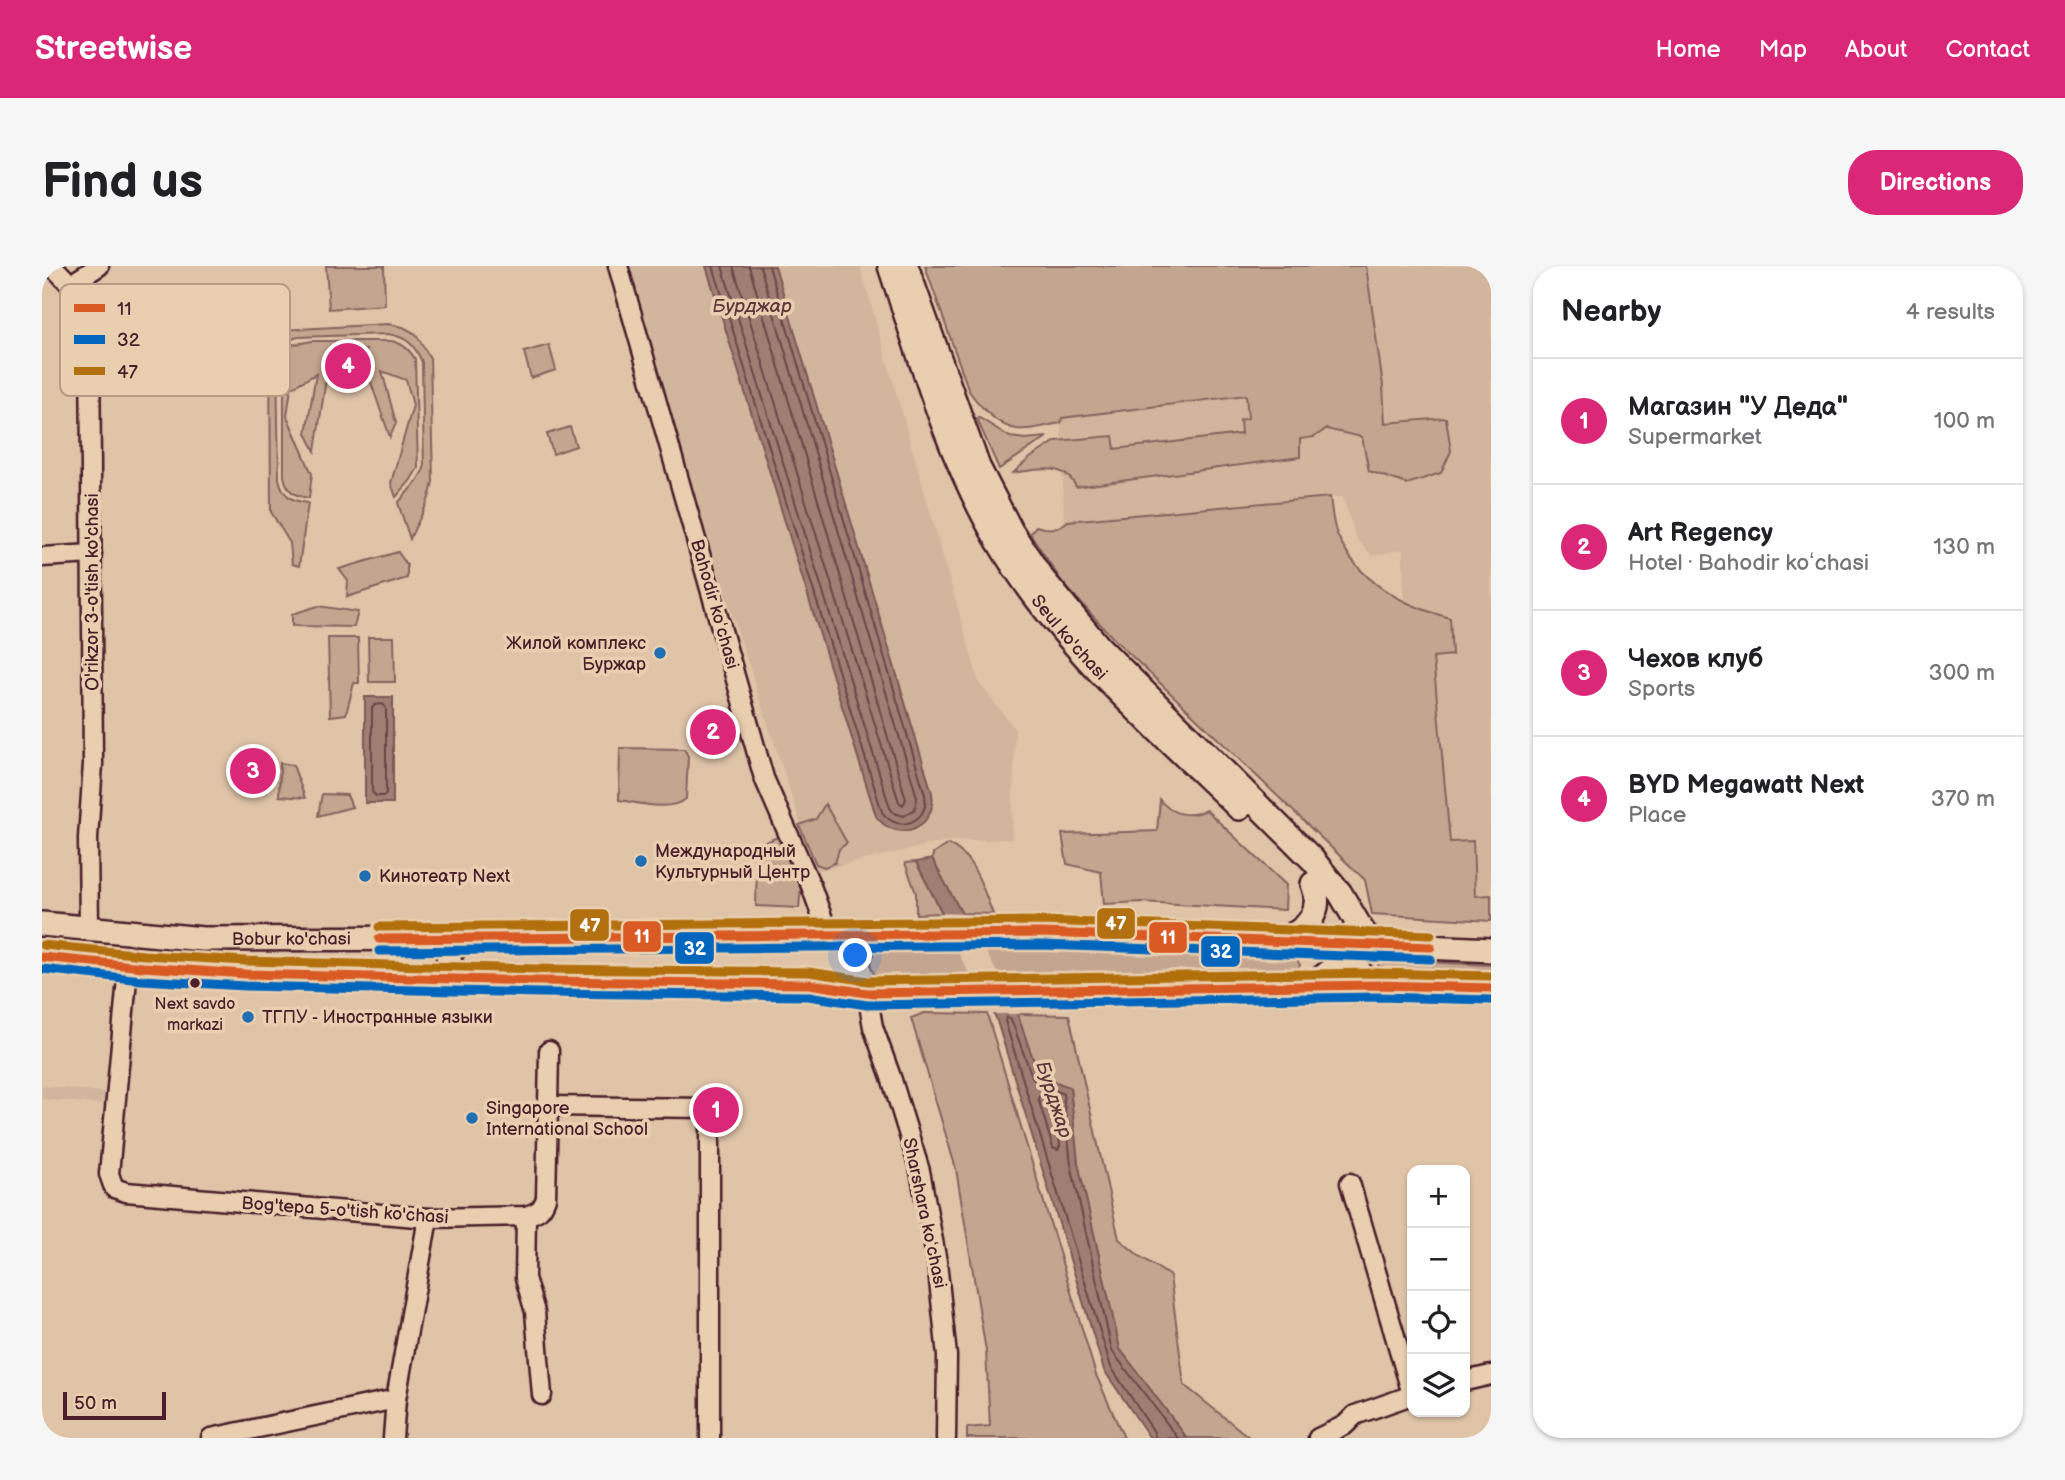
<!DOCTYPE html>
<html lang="en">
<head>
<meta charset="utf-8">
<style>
  :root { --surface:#fff; --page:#f6f6f6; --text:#202124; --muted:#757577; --line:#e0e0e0; --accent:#db2777 }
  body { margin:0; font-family:"Balsamiq Sans",sans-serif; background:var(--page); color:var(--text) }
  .controls { position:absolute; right:21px; bottom:21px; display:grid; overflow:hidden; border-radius:14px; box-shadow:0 2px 5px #0004 }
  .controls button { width:63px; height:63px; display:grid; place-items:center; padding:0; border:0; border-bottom:2px solid var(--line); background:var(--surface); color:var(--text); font:35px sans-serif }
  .scale { position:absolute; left:21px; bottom:18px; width:103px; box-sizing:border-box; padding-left:7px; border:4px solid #4a1f2b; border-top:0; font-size:19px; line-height:24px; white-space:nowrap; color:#4a1f2b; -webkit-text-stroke:5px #e9cfb0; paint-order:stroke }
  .you { position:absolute; left:814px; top:690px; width:24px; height:24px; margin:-18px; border:5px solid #fff; border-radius:50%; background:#1a73e8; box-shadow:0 0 0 10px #1a73e833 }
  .badge { display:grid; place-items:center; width:46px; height:46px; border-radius:50%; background:var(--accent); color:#fff; font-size:23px; font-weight:700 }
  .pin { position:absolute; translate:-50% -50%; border:4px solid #fff; box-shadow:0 2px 7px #0006 }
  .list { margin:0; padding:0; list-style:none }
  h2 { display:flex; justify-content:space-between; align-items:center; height:91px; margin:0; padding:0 28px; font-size:30px }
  h2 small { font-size:23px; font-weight:400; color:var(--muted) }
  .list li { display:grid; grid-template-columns:46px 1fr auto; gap:21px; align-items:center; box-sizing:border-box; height:126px; padding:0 28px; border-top:2px solid var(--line) }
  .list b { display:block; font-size:26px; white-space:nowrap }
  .list p { margin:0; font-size:23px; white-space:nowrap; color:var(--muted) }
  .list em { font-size:23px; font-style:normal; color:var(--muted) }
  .icon { flex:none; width:38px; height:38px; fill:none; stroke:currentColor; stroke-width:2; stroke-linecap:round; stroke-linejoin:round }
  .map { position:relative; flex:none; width:1449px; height:1172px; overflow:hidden; border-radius:28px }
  header { display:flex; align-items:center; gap:42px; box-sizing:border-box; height:98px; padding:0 35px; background:var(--accent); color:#fff }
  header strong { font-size:33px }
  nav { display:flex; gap:38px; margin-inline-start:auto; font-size:24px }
  .intro { display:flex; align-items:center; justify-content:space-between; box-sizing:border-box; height:168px; padding:0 42px }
  h1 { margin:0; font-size:49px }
  .button { padding:18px 32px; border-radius:28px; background:var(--accent); color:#fff; font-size:24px; font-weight:700 }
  main { display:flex; gap:42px; padding:0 42px }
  aside { flex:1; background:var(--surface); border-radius:28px; box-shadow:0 2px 5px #0004 }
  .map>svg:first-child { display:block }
  .built { fill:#d1b59c }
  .green { fill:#c4a690; stroke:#87625e; stroke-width:2 }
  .water { fill:#a07e73; stroke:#7e5856; stroke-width:2 }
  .pier { fill:#dfc4a8 }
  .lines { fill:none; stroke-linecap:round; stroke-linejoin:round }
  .shore { stroke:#6c4548; stroke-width:2 }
  .minor-casing { stroke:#4a1f2b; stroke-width:23 }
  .major-casing { stroke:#4a1f2b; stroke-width:28 }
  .minor { stroke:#e9cfb0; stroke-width:18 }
  .major { stroke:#e9cfb0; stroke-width:23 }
  .bus-1-casing { stroke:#e9cfb0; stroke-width:14 }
  .bus-2-casing { stroke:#e9cfb0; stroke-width:14 }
  .bus-3-casing { stroke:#e9cfb0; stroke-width:14 }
  .bus-1 { stroke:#d95a23; stroke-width:9 }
  .bus-2 { stroke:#0065bd; stroke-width:9 }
  .bus-3 { stroke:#b27011; stroke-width:9 }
  .poi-dot { fill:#1f6fb2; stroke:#e9cfb0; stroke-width:2.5 }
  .bus-dot { fill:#4a1f2b; stroke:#e9cfb0; stroke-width:2.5 }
  .labels { text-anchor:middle; stroke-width:7; stroke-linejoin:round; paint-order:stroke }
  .bus-label { font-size:16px; fill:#4a1f2b; stroke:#e9cfb0 }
  .street-label { font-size:18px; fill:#4a1f2b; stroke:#e9cfb0 }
  .poi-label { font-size:18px; fill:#4a1f2b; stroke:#e9cfb0; text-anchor:start }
  .water-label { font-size:19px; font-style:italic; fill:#60373d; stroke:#e9cfb0 }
  .key { fill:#e9cfb0; stroke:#b99a88; stroke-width:2 }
  .key-label { font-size:19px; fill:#4a1f2b }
  .line-badge { stroke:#e9cfb0; stroke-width:2.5 }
  .badge-label { font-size:19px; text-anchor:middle; font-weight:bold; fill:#fff }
</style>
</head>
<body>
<header>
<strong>Streetwise</strong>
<nav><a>Home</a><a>Map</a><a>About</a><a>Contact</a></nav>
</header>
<div class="intro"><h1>Find us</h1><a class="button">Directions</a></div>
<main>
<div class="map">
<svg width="1449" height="1172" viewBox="0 0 1449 1172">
  <rect width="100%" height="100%" fill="#dfc4a8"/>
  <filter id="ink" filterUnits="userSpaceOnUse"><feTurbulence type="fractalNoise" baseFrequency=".0143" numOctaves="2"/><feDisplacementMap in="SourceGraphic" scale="14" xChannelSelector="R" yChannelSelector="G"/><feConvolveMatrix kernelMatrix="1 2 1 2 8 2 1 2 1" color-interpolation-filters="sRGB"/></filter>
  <g filter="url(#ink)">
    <g class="built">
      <path d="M586,0H818L937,417L973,463L970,573L904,575L774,605L665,271Z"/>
      <path d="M1044,0H1449V655L1367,650L1361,283L1330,290L1314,272L1301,231L1022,258L1019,152L1059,146Z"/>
      <path d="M0,820L69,827L67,839L0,833Z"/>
    </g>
    <g class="green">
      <path d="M284,0H342L343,39L287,43Z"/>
      <path d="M883,0H1324L1341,120L1343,157L1404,152L1409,185L1399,207L1365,218L1327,205L1320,171L1284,163L1272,171L1258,173V191L1034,221C1022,195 993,204 971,207L988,192L1014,175L1071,170L1073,183L1199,168L1198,154L1206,152L1204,129L1020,152L1019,157C1005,159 989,165 975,163C956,161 937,139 927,125Z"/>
      <path d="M346,58L361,61L374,68L388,92L391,215C388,238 376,253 368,273L356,237L375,215L382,203L380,96C373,79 365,71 346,68L256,71C242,75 238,83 235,97L237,213C241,230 249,235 266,237L257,300L250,298L248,277L229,246L228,79L232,70L239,64Z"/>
      <path d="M270,75H350C361,78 367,83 373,93L376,202L368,215L354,231L349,217L371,139L364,114L340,105L354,157L348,171L327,111L324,84L285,85V107L273,185L264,167L274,108L249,122L245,150L270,208L267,232C252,230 245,225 242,210V90L249,79Z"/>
      <path d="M507,79L514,104L489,112L482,86Z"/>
      <path d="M936,151L968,171L983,173L1005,171L957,203L935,153Z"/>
      <path d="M528,161L534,180L511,188L505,168Z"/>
      <path d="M1288,231C1290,243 1290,257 1295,268C1316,316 1360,339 1408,352L1410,389L1391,391L1408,576L1431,575L1433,630L1449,629V655L1330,648L1323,614L1071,372L1020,316L988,267L994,260C1005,264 1017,263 1026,255Z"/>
      <path d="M356,286L365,299V312L305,331L306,315L297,303Z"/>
      <path d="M276,340L316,346L312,361L250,360V348Z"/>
      <path d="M326,371H352L353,416H327Z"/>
      <path d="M286,372H316L317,417H312L304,448L288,450Z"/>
      <path d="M578,482L642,483L646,490L644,533C627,546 597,537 577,534Z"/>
      <path d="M238,497L251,499L263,532L237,530Z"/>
      <path d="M280,528L305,529L310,541L276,550Z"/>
      <path d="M1118,534C1130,549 1147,552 1164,544L1244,619L1243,644L1099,636L1062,638L1059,606L1025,598L1020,568L1115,565Z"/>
      <path d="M783,538L805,577L797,583L793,597L782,601L774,598L757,559L774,553Z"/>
      <path d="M735,571L759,621L757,642L714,640L715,580Z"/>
      <path d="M906,578C933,590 940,621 951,648L919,647L890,593L891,588Z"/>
      <path d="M874,596L900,647L874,648V627L863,597Z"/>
      <path d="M838,682L1044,683L1253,690L1258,699L1254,709L836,712C826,703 826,690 838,682Z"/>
      <path d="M1337,694L1449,699V709L1336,706Z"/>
      <path d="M882,747L945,748L1054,1109L1082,1172H925V1162L948,1160L944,1085L914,903L869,752Z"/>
      <path d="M975,748L1027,749L1077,973L1096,989L1128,1010L1142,1119L1208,1172H1145L1078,1083L1036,897L1028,822L997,810Z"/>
    </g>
    <g class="water">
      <path d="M664,0H733L890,527C896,562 854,579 834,550Z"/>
      <rect x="323" y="431" width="28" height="106"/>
      <path d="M890,593L976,750L997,810L1028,821L1036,897L1078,1083L1145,1172H1108L1062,1104L954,752L874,596Z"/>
    </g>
    <path class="pier" d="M896,647L923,648L978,748H948Z"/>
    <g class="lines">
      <g class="shore">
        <path d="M671,0L840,546C856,569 888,555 883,529L727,0"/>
        <path d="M680,0L848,542L852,547L862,550L873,543L875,531L718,0"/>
        <path d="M691,0L857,536L861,539L864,533L707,0"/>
        <path d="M341,438L344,442V527L342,530H334L330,526V442L333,439Z"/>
        <path d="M999,828L1013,834L1018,880L1016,884L1011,882L996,832Z"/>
        <path d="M1113,1172L1112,1166L1069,1101L963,755L965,751L969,753L991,813L1021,828L1029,898L1070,1085L1136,1172"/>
      </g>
      <defs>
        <g id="minor">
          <path d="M10,0C32,20 41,33 48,63L51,498L46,572L47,664"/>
          <path d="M576,0L722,512L769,620L787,670"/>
          <path d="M29,18L57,0"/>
          <path d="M0,291L50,288"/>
          <path d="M86,702L67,908L72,922L84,926L386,952L484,950C496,946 500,944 504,932L506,840L662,842L668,848V1172"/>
          <path d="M825,727L831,761L849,811L878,905L895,996L905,1090L904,1172"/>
          <path d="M506,840L507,785"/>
          <path d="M1308,917L1370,1128"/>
          <path d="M484,950L483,1012L493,1046L500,1129"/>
          <path d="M1423,1115L1449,1109"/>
          <path d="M169,1172L354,1133"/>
          <path d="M351,1172L354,1133L386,952"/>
          <path d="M1276,1172L1303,1159L1313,1149L1370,1129"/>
        </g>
        <g id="major">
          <path id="s1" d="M848,0C879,93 906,190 956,275C1017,379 1112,459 1197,542"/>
          <path d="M864,0L936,201L969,265L999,311L1058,382L1270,593L1298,627L1321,666L1334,679"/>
          <path id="s2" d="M0,658L161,673L766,671C994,659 1221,674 1449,684"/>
          <path d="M1312,665C1309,690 1309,708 1336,719"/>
          <path d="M1239,673C1265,666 1282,645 1271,618"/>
          <path d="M0,691C135,708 271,711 407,713C527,716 647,717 767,718L825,727L1216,720L1336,719L1449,722"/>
          <path d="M430,714C398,701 399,683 432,672"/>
          <path d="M1264,719C1286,712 1298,696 1310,678"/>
        </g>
      </defs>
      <use href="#minor" class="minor-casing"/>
      <use href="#major" class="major-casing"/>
      <use href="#minor" class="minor"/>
      <use href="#major" class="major"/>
      <defs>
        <g id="bus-1">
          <path d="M337,673L1000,667L1389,681"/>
          <path d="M0,691L101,701L203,708L497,715L767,718L825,727L1336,719L1449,722"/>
        </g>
        <g id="bus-2">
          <path d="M337,685L1000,679L1389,693"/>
          <path d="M0,703L100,714L203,720L497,727L766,730L825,739L1336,731L1449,734"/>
        </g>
        <g id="bus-3">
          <path d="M337,661L1000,655L1389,669"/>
          <path d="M1,679L102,689L204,695L497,703L767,706L826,715L1336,707L1449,710"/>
        </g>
      </defs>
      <use href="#bus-1" class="bus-1-casing"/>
      <use href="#bus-2" class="bus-2-casing"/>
      <use href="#bus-3" class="bus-3-casing"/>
      <use href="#bus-1" class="bus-1"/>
      <use href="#bus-2" class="bus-2"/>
      <use href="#bus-3" class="bus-3"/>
    </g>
  </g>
  <g class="poi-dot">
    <circle cx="618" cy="387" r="7"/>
    <circle cx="599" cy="595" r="7"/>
    <circle cx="323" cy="610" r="7"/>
    <circle cx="206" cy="751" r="7"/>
    <circle cx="430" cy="852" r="7"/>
  </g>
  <circle class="bus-dot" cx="153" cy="717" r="6"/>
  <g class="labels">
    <g class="bus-label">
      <text x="153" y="743">Next savdo<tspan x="153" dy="21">markazi</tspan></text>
    </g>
    <g class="street-label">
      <text transform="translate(50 326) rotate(-90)" y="6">O'rikzor 3-o'tish ko'chasi</text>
      <text transform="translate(673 338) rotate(74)" y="6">Bahodir koʻchasi</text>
      <text dy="6" stroke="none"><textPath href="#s1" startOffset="416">Seul ko'chasi</textPath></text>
      <text dy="6" stroke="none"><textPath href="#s2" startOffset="250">Bobur ko'chasi</textPath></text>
      <text transform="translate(303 944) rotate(4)" y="6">Bog'tepa 5-o'tish ko'chasi</text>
      <text transform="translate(883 947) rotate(78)" y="6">Sharshara koʻchasi</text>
    </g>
    <g class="poi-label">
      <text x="604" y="383" text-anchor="end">Жилой комплекс<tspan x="604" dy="21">Буржар</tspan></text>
      <text x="613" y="591">Международный<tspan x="613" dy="21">Культурный Центр</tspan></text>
      <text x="337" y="616">Кинотеатр Next</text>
      <text x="220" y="757">ТГПУ - Иностранные языки</text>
      <text x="444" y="848">Singapore<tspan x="444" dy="21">International School</tspan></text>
    </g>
    <g class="water-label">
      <text x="710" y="46">Бурджар</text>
      <text transform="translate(1013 833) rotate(72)" y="7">Бурджар</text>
    </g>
  </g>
  <rect x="18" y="18" width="230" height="112" rx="10" class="key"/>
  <rect x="32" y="38" width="31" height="8" fill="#d95a23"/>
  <rect x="32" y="69" width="31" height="9" fill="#0065bd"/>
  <rect x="32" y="101" width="31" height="8" fill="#b27011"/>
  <g class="key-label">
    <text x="75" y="49">11</text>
    <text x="75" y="80">32</text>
    <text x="75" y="112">47</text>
  </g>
  <g class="line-badge">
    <rect x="1054" y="641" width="40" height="33" rx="7" fill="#b27011"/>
    <rect x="527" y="642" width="41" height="34" rx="7" fill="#b27011"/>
    <rect x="580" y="654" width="40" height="33" rx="7" fill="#d95a23"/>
    <rect x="1106" y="655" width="40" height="33" rx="7" fill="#d95a23"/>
    <rect x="632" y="665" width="41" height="34" rx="7" fill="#0065bd"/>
    <rect x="1158" y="669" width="41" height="33" rx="7" fill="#0065bd"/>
  </g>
  <g class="badge-label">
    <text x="1074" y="664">47</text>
    <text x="548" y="666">47</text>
    <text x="600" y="677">11</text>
    <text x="1126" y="678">11</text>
    <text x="653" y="689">32</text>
    <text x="1179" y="692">32</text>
  </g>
</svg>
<div class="controls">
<button>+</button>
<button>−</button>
<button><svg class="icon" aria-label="locate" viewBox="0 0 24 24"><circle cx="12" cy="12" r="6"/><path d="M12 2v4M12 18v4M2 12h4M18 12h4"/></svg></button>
<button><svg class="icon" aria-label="layers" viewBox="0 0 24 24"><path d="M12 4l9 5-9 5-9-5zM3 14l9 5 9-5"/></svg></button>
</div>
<div class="scale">50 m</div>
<div class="you"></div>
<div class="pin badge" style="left:674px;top:844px">1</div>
<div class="pin badge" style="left:671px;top:466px">2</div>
<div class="pin badge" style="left:211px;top:505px">3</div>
<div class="pin badge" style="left:306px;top:100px">4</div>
</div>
<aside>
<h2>Nearby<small>4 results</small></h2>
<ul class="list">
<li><span class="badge">1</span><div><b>Магазин &quot;У Деда&quot;</b><p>Supermarket</p></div><em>100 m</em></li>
<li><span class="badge">2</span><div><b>Art Regency</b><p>Hotel · Bahodir koʻchasi</p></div><em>130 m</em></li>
<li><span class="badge">3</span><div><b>Чехов клуб</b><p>Sports</p></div><em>300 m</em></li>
<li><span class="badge">4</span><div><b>BYD Megawatt Next</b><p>Place</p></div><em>370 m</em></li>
</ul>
</aside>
</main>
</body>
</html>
